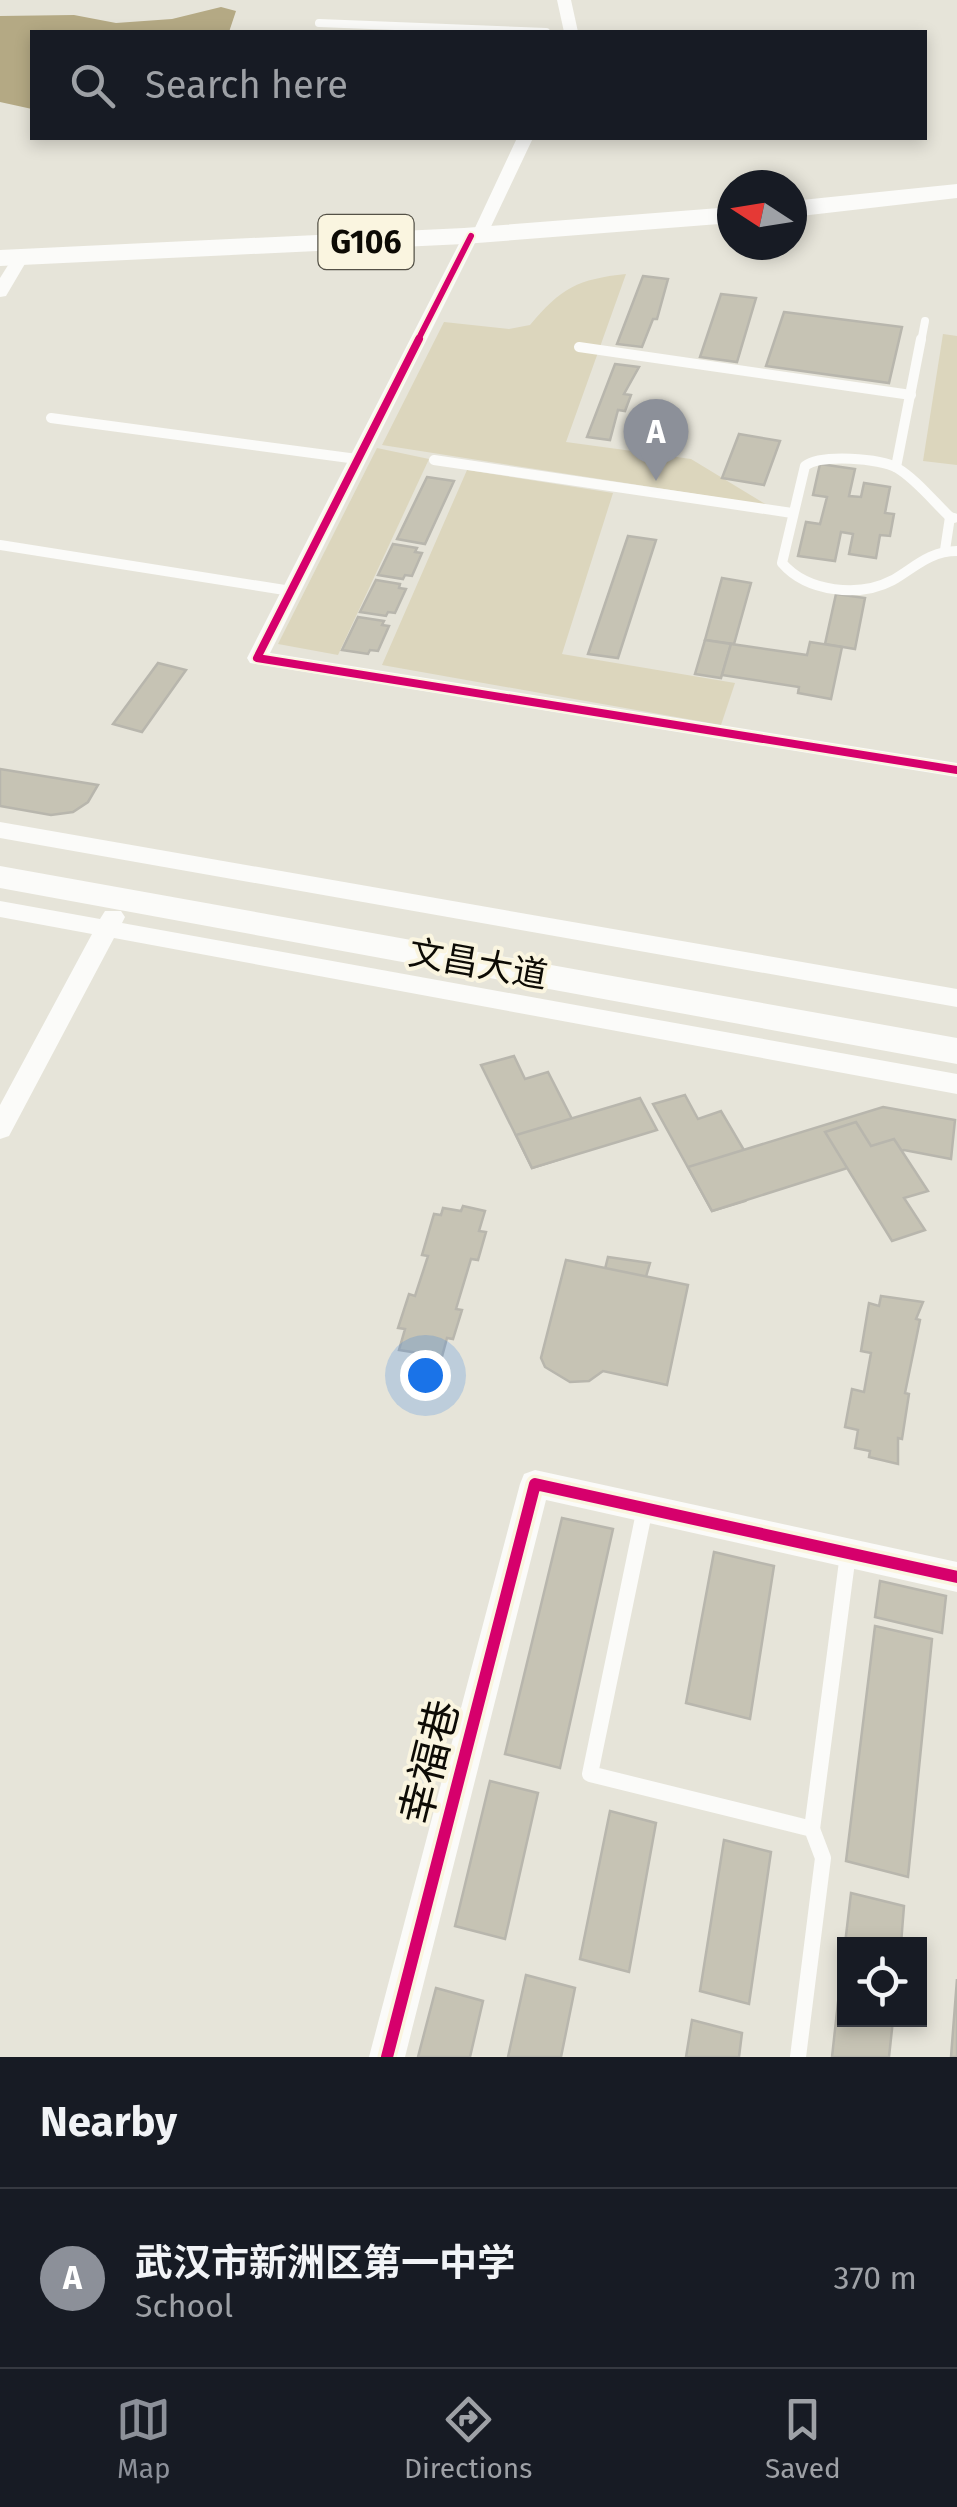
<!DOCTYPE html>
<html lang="en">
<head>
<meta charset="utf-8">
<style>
  :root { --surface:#171b24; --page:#242831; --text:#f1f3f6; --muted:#9ea1a6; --line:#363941; --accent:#8c9099 }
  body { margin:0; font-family:"Fira Sans","Noto Sans SC",sans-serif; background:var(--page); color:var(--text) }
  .controls { position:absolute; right:30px; bottom:30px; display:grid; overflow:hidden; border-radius:0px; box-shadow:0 5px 15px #0003 }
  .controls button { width:90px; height:90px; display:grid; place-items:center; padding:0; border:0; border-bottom:2px solid var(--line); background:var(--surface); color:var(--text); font:50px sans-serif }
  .compass { position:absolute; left:717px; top:170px; width:90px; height:90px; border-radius:50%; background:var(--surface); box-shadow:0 5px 15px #0003; rotate:282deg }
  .you { position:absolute; left:425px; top:1375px; width:35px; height:35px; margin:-25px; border:8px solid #fff; border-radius:50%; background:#1a73e8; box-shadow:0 0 0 15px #1a73e833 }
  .badge { display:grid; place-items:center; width:65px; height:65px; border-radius:50%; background:var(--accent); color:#fff; font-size:32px; font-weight:700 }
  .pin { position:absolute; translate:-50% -82px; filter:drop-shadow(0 2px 5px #0008) }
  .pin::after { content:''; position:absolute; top:52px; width:35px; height:30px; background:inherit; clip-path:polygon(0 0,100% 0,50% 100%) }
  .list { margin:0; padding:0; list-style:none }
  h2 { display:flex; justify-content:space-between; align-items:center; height:130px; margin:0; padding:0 40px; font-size:42px }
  h2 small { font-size:32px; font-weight:400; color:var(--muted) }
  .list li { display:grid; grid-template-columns:65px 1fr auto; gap:30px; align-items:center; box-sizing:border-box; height:180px; padding:0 40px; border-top:2px solid var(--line) }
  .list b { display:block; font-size:38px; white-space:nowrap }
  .list p { margin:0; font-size:32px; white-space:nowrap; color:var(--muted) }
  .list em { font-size:32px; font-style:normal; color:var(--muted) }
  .icon { flex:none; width:55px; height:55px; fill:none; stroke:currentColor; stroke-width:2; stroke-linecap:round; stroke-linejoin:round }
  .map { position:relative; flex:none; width:957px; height:2057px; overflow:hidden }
  .search { position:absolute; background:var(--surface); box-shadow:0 5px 15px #0003; left:30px; right:30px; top:30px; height:110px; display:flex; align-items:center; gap:25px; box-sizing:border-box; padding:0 35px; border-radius:0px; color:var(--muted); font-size:38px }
  .sheet { height:310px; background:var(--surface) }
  nav { display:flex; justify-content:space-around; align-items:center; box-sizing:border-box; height:140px; border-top:2px solid var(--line); background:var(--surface); font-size:28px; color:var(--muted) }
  nav a { display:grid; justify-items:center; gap:5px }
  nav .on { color:var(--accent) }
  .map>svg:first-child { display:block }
  .green { fill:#dcd6bd }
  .water { fill:#b4a984 }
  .building { fill:#c6c3b4; stroke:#b8b6ad; stroke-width:2.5 }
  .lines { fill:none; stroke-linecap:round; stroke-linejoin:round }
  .service-far2 { stroke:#fbfbf9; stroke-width:8 }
  .service-far1 { stroke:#fbfbf9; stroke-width:10 }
  .service { stroke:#fbfbf9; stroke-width:16 }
  .minor { fill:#fbfbf9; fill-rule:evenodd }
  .secondary { fill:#fbfbf9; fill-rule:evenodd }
  .trunk { fill:#fbfbf9; fill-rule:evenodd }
  .cycleway-far2-casing { stroke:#faf5e0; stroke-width:10 }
  .cycleway-far1-casing { stroke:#faf5e0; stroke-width:12 }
  .cycleway-casing { stroke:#faf5e0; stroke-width:19 }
  .cycleway-far2 { stroke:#d6006c; stroke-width:6 }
  .cycleway-far1 { stroke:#d6006c; stroke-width:8 }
  .cycleway { stroke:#d6006c; stroke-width:12 }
  .labels { text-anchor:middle; stroke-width:8; stroke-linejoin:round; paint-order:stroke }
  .shield { fill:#faf5e0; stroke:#545147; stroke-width:2.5 }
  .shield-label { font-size:32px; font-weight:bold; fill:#0d0b05 }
  .street-label { font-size:35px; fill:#0d0b05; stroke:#faf5e0 }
  .near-street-label { font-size:42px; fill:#0d0b05; stroke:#faf5e0 }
</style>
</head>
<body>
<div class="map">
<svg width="957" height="2057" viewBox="0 0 957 2057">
  <rect width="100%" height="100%" fill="#e6e4d9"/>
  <g class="green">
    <path d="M626,274L566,442L691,459L767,505L382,445L444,322L509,329L530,325C561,288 578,279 626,274Z"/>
    <path d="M943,334L957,336V465L923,461Z"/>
    <path d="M377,448L429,459L338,655L278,644Z"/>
    <path d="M467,470L613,493L562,654L735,683L721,725L382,665Z"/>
  </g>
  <path class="water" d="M221,7L236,11L229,32H32V109L0,102V16L74,15L116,23L172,19Z"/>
  <g class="building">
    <path d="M643,276L668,279L657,319H653L642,347L617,344Z"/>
    <path d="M721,294L756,298L737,362L700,357Z"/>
    <path d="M784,312L902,327L889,383L766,366Z"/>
    <path d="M615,364L639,367L624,394L631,395L625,411L618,410L610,440L587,437Z"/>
    <path d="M739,434L780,441L764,485L722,478Z"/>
    <path d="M820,464L855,469L849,496L861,497L864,483L890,487L885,513L894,514L890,536L880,535L876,558L849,554L853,534L841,532L835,561L798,556L806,522L820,524L827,497L813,495Z"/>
    <path d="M427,477L454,481L425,544L397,539Z"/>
    <path d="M628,536L656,540L618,658L588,654Z"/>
    <path d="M393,544L417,548L415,552L422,553L412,576L405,575L403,579L378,575Z"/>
    <path d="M722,578L751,583L734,644L705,640Z"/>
    <path d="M376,580L400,584L399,588L406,589L395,613L388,612L386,616L360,612Z"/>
    <path d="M836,594L865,598L855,649L825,644Z"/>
    <path d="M358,617L384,621L382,625L389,626L378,651L370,650L368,654L342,650Z"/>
    <path d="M705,640L731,644L721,678L695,674Z"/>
    <path d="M810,642L842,647L831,699L798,693L799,687L722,675L731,644L807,655Z"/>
    <path d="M158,663L186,670L142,732L113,724Z"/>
    <path d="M0,769L98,785L88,802L73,812L51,815L0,806Z"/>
    <path d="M514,1056L525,1079L548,1072L573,1121L549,1128L564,1158L532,1168L481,1065Z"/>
    <path d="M685,1095L698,1119L721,1111L751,1162L727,1169L745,1201L712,1211L653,1104Z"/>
    <path d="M640,1098L657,1130L532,1168L516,1135Z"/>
    <path d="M883,1107L955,1120L951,1159L904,1150L712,1211L688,1167Z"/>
    <path d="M856,1122L871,1146L894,1139L928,1191L904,1198L925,1230L892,1241L825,1132Z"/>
    <path d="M463,1206L485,1211L479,1231L486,1232L478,1260L471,1259L456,1309L462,1310L453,1339L447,1338L440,1364L416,1359L418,1353L399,1350L405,1329L398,1328L409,1294L415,1296L428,1256L422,1255L434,1214L441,1215L443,1208L461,1211Z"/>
    <path d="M608,1257L650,1263L645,1280L650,1281L633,1338L591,1326L594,1312L587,1310L597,1268L605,1269Z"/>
    <path d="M566,1260L688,1285L667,1385L603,1371L589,1381L570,1382L545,1367L541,1358Z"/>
    <path d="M881,1296L923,1302L916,1319L920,1320L905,1393L909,1394L902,1439L898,1438V1464L869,1457L870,1451L855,1448L858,1430L845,1427L852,1389L864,1392L871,1353L861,1351L869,1303L879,1306Z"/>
    <path d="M562,1518L613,1529L560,1768L505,1754Z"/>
    <path d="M714,1552L774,1566L750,1719L686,1703Z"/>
    <path d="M880,1581L946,1596L942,1633L875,1617Z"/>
    <path d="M875,1626L932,1639L908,1877L846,1861Z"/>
    <path d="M490,1781L538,1793L505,1939L455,1926Z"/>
    <path d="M610,1811L656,1823L629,1972L580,1959Z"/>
    <path d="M724,1840L771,1852L749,2004L700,1991Z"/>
    <path d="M851,1893L904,1906L901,1944H845Z"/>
    <path d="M844,1948V2020H893L889,2057H832Z"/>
    <path d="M526,1975L575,1988L561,2057H508Z"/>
    <path d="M957,1979V2057H951Z"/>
    <path d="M436,1988L483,2001L470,2057H418Z"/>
    <path d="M692,2020L742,2033L739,2057H686Z"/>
  </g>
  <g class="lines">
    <g class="service-far2">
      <path d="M319,23L546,32"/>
      <path d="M921,342L925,321"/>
    </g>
    <g class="service-far1">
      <path d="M579,347L911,395"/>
      <path d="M51,418L357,459"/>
      <path d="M434,460L792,513"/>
      <path d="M896,467L921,339"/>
      <path d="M950,517C934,502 916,479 897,468C880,458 821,454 805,466L782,563C807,592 859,598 893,580C915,567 930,551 957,551"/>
      <path d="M0,545L291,591"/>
      <path d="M945,550L950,517L954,518"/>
    </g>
    <g class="service">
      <path d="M645,1508L590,1774L812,1829L848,1554"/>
      <path d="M798,2057L823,1858L812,1829"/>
    </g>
    <g class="minor">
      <path d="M557,0H571L578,32H564Z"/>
      <path d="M517,138H533L487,235L477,239L270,653L957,763V777L250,663L247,658L463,236L473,232Z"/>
      <path d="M15,254L29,257L6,296L0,297V278Z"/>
      <path d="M0,822L957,989V1007L0,838Z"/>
      <path d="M0,901L100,919L105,911H121L125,917L122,923L957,1074V1094L114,938L9,1136L0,1139V1105L92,934L0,917Z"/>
      <path d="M535,1470L957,1562V1592L546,1500L405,2057H369L520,1484L524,1474Z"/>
    </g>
    <path class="secondary" d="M0,866L957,1038V1064L0,888Z"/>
    <g class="trunk">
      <path d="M957,184V198L792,217V201Z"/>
      <path d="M732,207V223L464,244L0,266V250L464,228Z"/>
    </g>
    <defs>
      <path id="cycleway-far2" d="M417,342L471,236"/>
      <path id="cycleway-far1" d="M419,339L257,658L957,770"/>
      <path id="cycleway" d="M387,2057L535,1484L957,1577"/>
    </defs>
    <use href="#cycleway-far2" class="cycleway-far2-casing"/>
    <use href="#cycleway-far1" class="cycleway-far1-casing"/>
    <use href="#cycleway" class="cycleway-casing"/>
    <use href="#cycleway-far2" class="cycleway-far2"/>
    <use href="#cycleway-far1" class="cycleway-far1"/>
    <use href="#cycleway" class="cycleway"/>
  </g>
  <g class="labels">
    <rect class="shield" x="318.5" y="215" width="95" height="54" rx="8"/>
    <g class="shield-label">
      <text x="366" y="253">G106</text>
    </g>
    <g class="street-label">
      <text transform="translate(478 964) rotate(10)" y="12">文昌大道</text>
    </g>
    <g class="near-street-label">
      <text transform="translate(429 1762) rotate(-76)" y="15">幸福巷</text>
    </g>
  </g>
</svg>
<div class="controls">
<button><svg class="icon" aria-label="locate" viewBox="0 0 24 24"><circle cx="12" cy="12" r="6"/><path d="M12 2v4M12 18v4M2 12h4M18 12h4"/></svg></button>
</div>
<svg class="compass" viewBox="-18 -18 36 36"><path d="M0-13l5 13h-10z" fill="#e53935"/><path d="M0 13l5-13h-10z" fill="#9ea1a6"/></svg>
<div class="you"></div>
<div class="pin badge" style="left:656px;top:481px">A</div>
<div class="search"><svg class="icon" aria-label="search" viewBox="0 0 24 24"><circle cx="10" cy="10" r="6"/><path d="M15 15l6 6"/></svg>Search here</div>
</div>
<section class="sheet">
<h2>Nearby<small></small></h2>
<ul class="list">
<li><span class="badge">A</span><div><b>武汉市新洲区第一中学</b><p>School</p></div><em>370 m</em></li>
</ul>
</section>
<nav>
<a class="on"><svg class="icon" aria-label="map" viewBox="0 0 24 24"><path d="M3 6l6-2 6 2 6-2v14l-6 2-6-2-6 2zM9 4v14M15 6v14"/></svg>Map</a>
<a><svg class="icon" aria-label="directions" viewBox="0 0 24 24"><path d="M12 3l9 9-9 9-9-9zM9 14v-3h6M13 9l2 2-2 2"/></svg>Directions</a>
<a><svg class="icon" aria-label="saved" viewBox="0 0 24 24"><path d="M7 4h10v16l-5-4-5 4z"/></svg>Saved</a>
</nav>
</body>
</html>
